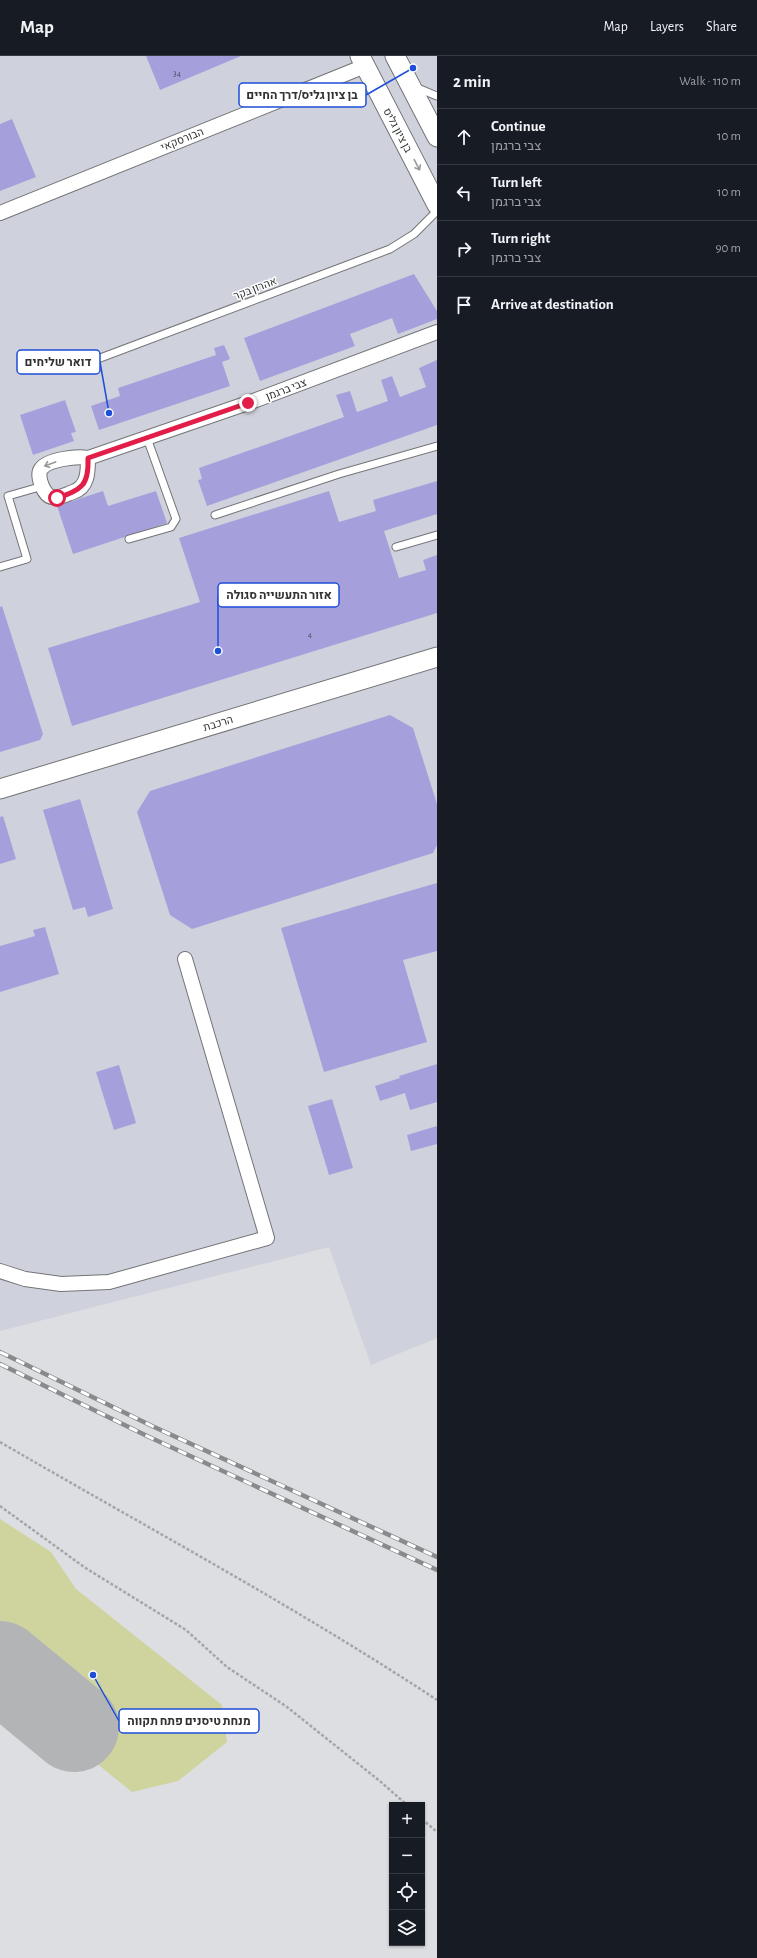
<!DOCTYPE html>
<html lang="en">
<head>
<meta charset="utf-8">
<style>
  :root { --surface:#171b24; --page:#242831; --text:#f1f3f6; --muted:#9ea1a6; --line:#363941 }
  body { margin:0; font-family:"Alegreya Sans",Heebo,sans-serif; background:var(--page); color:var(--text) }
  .controls { position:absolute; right:12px; bottom:12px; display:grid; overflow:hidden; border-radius:0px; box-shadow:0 1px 3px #0004 }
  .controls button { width:36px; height:36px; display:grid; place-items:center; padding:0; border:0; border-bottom:1px solid var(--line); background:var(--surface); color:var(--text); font:20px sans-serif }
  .stop { position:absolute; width:12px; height:12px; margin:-9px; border:3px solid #e11d48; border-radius:50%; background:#fff }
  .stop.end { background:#e11d48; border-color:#fff; box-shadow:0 1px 4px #0008 }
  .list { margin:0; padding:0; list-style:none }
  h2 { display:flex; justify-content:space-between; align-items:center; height:52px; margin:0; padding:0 16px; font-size:17px }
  h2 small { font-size:13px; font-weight:400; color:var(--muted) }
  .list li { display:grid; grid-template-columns:26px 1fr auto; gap:12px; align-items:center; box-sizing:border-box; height:56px; padding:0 16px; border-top:1px solid var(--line) }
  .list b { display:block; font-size:15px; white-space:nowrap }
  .list p { margin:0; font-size:13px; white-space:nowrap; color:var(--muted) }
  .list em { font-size:13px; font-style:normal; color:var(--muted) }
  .icon { flex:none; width:22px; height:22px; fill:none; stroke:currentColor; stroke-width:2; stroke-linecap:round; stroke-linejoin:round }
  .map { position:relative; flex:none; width:437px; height:1902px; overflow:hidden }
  header { display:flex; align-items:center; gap:24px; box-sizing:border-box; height:56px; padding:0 20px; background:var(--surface); border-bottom:1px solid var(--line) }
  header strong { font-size:19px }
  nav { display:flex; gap:22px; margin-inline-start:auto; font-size:14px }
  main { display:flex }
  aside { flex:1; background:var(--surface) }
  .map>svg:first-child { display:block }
  .built { fill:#cfd2dc }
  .green { fill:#cfd49e }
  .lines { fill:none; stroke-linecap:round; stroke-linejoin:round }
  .runway { stroke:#b3b4b6; stroke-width:90 }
  .building { fill:#a5a0dc }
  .lane-casing { stroke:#737476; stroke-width:9 }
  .street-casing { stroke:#737476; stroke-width:16 }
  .secondary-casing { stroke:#737476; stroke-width:21 }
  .path { stroke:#a4a5a7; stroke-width:2.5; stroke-dasharray:3 2; stroke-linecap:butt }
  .lane { stroke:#fff; stroke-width:7 }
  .street { stroke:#fff; stroke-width:14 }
  .secondary { stroke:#fff; stroke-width:19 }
  .rail-casing { stroke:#898a8c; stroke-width:4.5 }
  .rail { stroke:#fff; stroke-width:3; stroke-dasharray:9; stroke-linecap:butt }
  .oneway { stroke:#989899 }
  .route { stroke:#e11d48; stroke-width:5 }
  .labels { text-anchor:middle; stroke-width:3; stroke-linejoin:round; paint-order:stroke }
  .number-label { font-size:9px; fill:#4e4e5d }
  .street-label { font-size:11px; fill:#313233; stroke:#fff }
  .leader { fill:none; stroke:#1d4ed8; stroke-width:1.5 }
  .callout-dot { fill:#1d4ed8; stroke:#fff; stroke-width:1.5 }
  .callout { fill:#fff; stroke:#1d4ed8; stroke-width:1.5 }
  .callout-label { font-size:12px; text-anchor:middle; font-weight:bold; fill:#313233 }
</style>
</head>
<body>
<header>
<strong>Map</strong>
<nav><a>Map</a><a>Layers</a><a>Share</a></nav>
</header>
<main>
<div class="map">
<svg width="437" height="1902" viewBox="0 0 437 1902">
  <rect width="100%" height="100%" fill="#dddee1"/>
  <path class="built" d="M0,0H437V1282L371,1309L329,1191L0,1275Z"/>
  <path class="green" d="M0,1463L51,1496L76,1533L222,1649L227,1686L178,1725L132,1736L90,1702H59L0,1652Z"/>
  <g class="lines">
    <path class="runway" d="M0,1610L74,1671"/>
  </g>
  <g class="building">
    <path d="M146,0H241L160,34Z"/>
    <path d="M12,63L36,121L0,135V68Z"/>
    <path d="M414,218L437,255V263L398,278L392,262L350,278L355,290L260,325L244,282Z"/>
    <path d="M224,289L230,303L222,306L230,330L99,374L91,350L120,340L118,332L216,299L214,292Z"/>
    <path d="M437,304V369L207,450L198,424L202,423L199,412L344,361L336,339L350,335L357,356L388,345L381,324L392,320L400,341L426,331L419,312Z"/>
    <path d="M65,344L76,376L71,377L74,385L33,399L20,359Z"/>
    <path d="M437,425V458L384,475L399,522L426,514L423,504L437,499V557L72,670L48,592L200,546L179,482L329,435L339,466L376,455L373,444Z"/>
    <path d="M103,435L108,450L156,435L167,467L73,498L57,450Z"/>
    <path d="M2,550L43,678L40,684L0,696V551Z"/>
    <path d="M390,659L413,672L437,748V789L433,797L192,873L170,859L137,756L150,735Z"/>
    <path d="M80,743L113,853L88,861L85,851L73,854L43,754Z"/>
    <path d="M3,760L16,803L0,808V761Z"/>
    <path d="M437,827V895L403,904L427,986L324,1016L281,872Z"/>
    <path d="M45,871L59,918L0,936V890L35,880L33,874Z"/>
    <path d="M437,1008V1046L410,1054L405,1037L380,1045L375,1030L400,1022L399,1020Z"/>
    <path d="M119,1009L136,1067L114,1074L96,1016Z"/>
    <path d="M332,1043L353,1112L329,1119L308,1050Z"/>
    <path d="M437,1070V1088L411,1095L407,1079Z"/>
  </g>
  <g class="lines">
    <defs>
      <g id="lane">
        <path d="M415,31L437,40"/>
        <path d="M71,313L390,193L414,178L437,155"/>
        <path d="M215,459L339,418L437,390"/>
        <path d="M129,483L171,471L176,463L147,382"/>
        <path d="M396,491L437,479"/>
        <path d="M0,511L27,503L8,440L43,430"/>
      </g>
      <g id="street">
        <path d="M0,157L365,10"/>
        <path d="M88,402C88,416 88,431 73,436C67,438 59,443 52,441C44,440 36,420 41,413C48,403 77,400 88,402L248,347L437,276"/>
        <path d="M0,1215L25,1223L61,1228L109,1226L267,1182L185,903"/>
      </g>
      <g id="secondary">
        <path d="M360,0L437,149"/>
        <path d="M395,0L437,81"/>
        <path d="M0,733L437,601"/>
      </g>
    </defs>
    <use href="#lane" class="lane-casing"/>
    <use href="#street" class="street-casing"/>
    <use href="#secondary" class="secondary-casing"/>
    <g class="path">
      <path d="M0,1386C146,1471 296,1551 437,1644"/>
      <path d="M0,1450L84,1511L186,1574L227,1611L287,1651L381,1726L407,1749"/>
      <path d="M422,1763L437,1776"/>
    </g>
    <use href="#lane" class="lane"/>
    <use href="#street" class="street"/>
    <use href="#secondary" class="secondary"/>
    <defs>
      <g id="rail">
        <path d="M0,1296L152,1370L437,1501"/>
        <path d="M0,1308L147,1380L437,1514"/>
      </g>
    </defs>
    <use href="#rail" class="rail-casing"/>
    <use href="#rail" class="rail"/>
  </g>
  <defs><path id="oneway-shaft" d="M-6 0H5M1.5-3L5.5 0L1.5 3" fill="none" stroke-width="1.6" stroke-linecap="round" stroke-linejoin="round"/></defs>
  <g class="oneway">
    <use href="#oneway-shaft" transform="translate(417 109) rotate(62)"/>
    <use href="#oneway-shaft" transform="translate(50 408) rotate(160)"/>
  </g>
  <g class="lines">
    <path class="route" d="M57,442C82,433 89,430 88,402L248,347"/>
  </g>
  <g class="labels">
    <g class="number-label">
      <text x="177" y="20">34</text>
      <text x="310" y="581">4</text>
    </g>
    <g class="street-label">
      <text transform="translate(398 74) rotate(62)" y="4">בן ציון גליס</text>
      <text transform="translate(182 83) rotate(-22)" y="4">הבורסקאי</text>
      <text transform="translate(255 232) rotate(-21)" y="4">אהרון בקר</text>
      <text transform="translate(286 333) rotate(-21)" y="4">צבי ברגמן</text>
      <text transform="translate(218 667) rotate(-17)" y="4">הרכבת</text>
    </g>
  </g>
  <path class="leader" d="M413 12L366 39M109 357L100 306M218 595L218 539M93 1619L119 1665"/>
  <g class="callout-dot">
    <circle cx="413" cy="12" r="4"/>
    <circle cx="109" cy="357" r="4"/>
    <circle cx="218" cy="595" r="4"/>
    <circle cx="93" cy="1619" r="4"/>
  </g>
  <g class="callout">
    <rect x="239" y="27" width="127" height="24" rx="4"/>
    <rect x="17" y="294" width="83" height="24" rx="4"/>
    <rect x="218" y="527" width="121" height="24" rx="4"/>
    <rect x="119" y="1653" width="140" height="24" rx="4"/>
  </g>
  <g class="callout-label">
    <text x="302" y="43">בן ציון גליס/דרך החיים</text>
    <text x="58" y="310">דואר שליחים</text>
    <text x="279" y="543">אזור התעשייה סגולה</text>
    <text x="189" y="1669">מנחת טיסנים פתח תקווה</text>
  </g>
</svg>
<div class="controls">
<button>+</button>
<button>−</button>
<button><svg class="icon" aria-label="locate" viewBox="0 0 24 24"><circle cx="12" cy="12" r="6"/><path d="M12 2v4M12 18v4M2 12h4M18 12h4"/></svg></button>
<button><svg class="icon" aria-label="layers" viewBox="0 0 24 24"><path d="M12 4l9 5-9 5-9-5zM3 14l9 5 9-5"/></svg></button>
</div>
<div class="stop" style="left:57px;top:442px"></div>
<div class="stop end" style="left:248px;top:347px"></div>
</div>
<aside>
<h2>2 min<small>Walk · 110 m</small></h2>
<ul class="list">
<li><svg class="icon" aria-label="ahead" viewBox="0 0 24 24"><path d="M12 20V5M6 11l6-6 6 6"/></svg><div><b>Continue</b><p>צבי ברגמן</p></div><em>10 m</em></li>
<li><svg class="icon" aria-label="left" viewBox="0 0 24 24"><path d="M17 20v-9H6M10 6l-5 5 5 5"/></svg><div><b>Turn left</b><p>צבי ברגמן</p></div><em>10 m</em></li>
<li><svg class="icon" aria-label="right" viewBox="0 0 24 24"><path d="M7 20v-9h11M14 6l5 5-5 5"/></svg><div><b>Turn right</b><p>צבי ברגמן</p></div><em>90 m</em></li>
<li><svg class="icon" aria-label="arrive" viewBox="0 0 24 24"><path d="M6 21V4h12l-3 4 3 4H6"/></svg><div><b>Arrive at destination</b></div></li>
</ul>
</aside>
</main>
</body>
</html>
